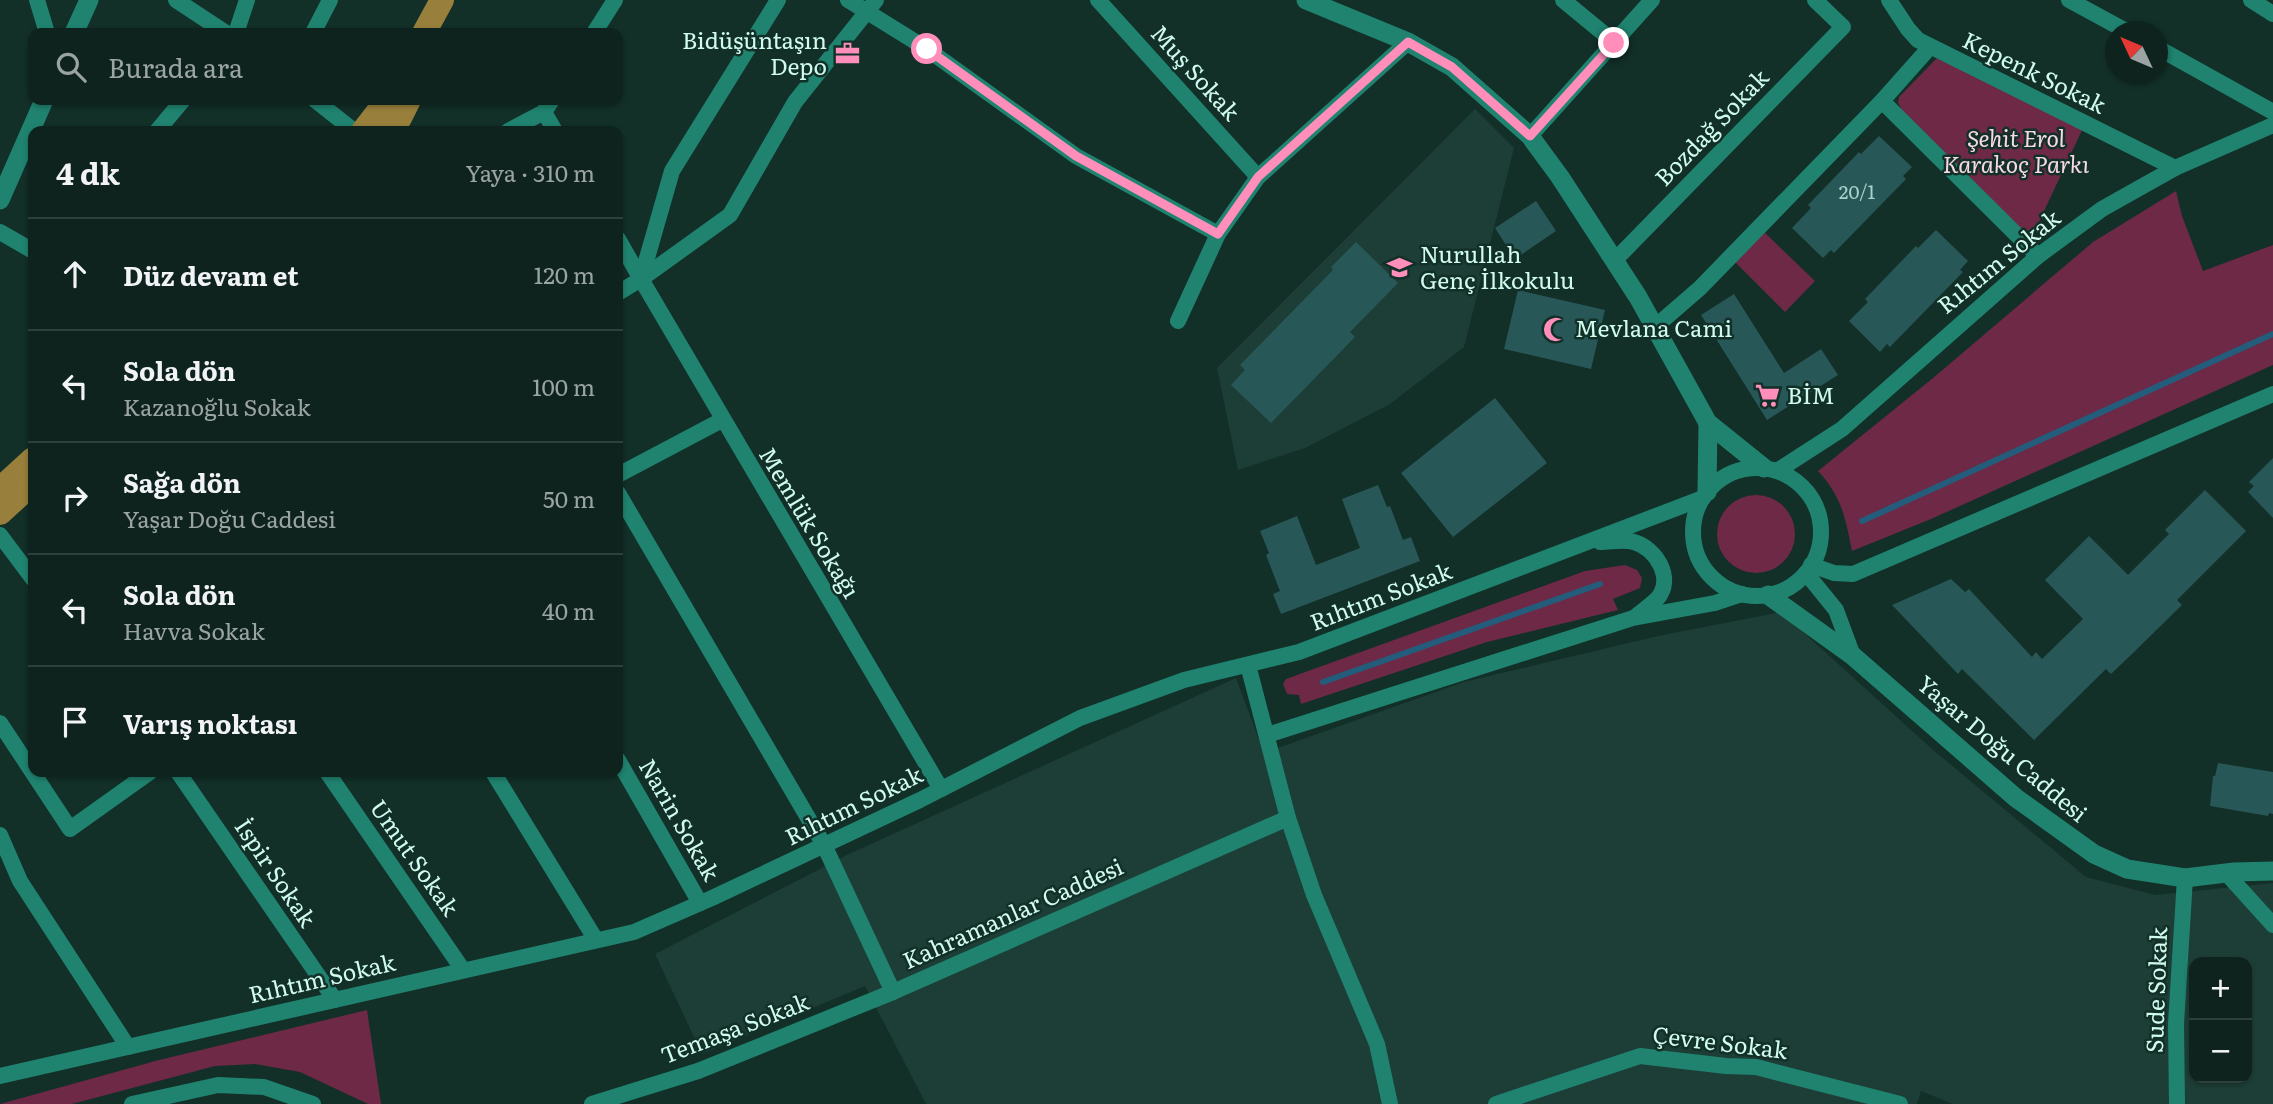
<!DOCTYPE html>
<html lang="tr">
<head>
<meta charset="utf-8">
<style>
  :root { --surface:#0e231e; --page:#172b27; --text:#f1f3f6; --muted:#9ba4a4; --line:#2e403c }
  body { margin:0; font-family:Literata,serif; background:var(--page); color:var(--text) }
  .controls { position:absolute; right:21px; bottom:21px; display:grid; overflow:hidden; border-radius:14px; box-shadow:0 2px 5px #0004 }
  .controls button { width:63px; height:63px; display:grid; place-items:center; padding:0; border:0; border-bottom:2px solid var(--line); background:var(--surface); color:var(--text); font:35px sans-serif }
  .compass { position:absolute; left:2105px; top:21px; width:63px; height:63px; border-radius:50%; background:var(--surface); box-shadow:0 2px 5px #0004; rotate:314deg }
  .stop { position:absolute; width:21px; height:21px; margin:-16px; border:5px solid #ff8ebb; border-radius:50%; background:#fff }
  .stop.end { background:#ff8ebb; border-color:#fff; box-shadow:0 2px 7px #0008 }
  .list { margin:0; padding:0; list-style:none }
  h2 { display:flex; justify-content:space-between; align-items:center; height:91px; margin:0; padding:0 28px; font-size:30px }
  h2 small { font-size:23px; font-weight:400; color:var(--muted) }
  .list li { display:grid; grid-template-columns:46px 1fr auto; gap:21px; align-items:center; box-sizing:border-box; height:112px; padding:0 28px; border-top:2px solid var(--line) }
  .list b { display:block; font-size:26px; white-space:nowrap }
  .list p { margin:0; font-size:23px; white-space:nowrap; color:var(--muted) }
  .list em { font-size:23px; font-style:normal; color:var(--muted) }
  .icon { flex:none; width:38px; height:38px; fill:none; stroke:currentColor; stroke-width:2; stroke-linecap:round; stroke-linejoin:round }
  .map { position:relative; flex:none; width:2273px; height:1104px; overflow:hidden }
  .search { position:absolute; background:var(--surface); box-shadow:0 2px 5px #0004; left:28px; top:28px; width:595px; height:77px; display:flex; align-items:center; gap:18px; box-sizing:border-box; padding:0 24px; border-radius:14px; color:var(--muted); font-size:26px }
  .panel { position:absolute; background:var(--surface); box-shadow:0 2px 5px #0004; left:28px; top:126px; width:595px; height:651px; border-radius:14px }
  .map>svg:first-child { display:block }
  .built { fill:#1d3e36; fill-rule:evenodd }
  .green { fill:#6d2946 }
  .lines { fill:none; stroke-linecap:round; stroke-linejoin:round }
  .stream { stroke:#245c7b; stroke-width:6 }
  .building { fill:#285757 }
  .minor { stroke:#1f836f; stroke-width:16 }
  .tertiary { stroke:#1f836f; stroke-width:19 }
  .primary { stroke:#987f3b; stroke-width:24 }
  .route { stroke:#ff8ebb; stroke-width:9 }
  .labels { text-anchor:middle; stroke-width:5; stroke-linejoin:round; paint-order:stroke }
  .number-label { font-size:19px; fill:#a6d2c9 }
  .poi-label { font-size:23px; fill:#d0fbef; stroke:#122f28; text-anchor:start }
  .street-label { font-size:23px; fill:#d0fbef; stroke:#122f28 }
  .park-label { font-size:23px; font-style:italic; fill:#f5dae3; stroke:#122f28 }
</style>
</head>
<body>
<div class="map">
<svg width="2273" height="1104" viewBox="0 0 2273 1104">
  <rect width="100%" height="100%" fill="#122f28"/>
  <g class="built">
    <path d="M1475,109L1514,148L1464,347L1390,404L1305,448L1238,470L1217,368Z"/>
    <path d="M1781,612L1932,749L2086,877L2155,895L2273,883V1104H1953L1921,1091L1917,1104H926L865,986L702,1054L655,954L849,854L1236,678L1264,753L1464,682L1658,636ZM2194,962H2247V1078H2194Z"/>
  </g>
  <g class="green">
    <path d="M1937,58L2083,128L2031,239L1902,110L1898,103L1899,97Z"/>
    <path d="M2176,191L2182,216L2203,271L2273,245V365L1931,519L1852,551C1845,517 1842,497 1818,471L1933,378L2093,242Z"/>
    <path d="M1764,232L1815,281L1785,312L1735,262Z"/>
    <circle cx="1756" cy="534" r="39"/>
    <path d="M1625,565L1637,570L1642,578L1640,588L1613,599L1618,610L1487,642L1301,704L1299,695L1287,694L1283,684L1286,679L1585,571Z"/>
    <path d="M367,1010L381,1104H368L300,1072L255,1064L215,1066L72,1104H0L159,1060Z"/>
  </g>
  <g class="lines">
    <g class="stream">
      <path d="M1862,521L2273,334"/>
      <path d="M1323,682L1600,584"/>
    </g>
  </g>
  <g class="building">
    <path d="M1879,136L1912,167L1903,176L1906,179L1834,253L1831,250L1823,258L1792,228L1811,208L1808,205L1859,152L1861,154Z"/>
    <path d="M1536,201L1556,231L1515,259L1495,228Z"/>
    <path d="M1936,230L1968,261L1960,270L1963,272L1890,347L1887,344L1880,352L1849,321L1868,302L1865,299L1916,246L1918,248Z"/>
    <path d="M1356,242L1398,283L1350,332L1355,337L1271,423L1231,385L1245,370L1240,365L1333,270L1331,267Z"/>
    <path d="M1518,290L1605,310L1591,369L1504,349Z"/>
    <path d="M1734,294L1784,373L1821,349L1838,375L1767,420L1701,315Z"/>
    <path d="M1495,398L1547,463L1453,537L1401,473Z"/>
    <path d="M2273,458V518L2248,492L2254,486L2249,482Z"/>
    <path d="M1378,485L1387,507L1390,506L1403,540L1411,537L1420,561L1281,614L1273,594L1280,591L1266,555L1269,553L1260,531L1297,516L1316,565L1360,548L1342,499Z"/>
    <path d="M2205,490L2246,531L2177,600L2182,605L2134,652L2111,674L2106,669L2034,740L1962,669L1958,674L1892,605L1951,579L1965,592L1969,589L2032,657L2036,652L2042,659L2083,619L2045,580L2089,536L2128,575L2169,534L2165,530Z"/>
    <path d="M2218,763L2273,772V814L2269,813L2268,816L2210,806L2213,776H2215Z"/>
  </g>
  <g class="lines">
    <g class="minor">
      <path d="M37,0L47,33"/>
      <path d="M176,0L226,33"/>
      <path d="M848,0L927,49L1076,156L1218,234"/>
      <path d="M1098,0L1258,177"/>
      <path d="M1563,0L1614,42"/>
      <path d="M1889,0L1908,29L1918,40L2175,168"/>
      <path d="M2069,0L2128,32"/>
      <path d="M2251,0L2273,14"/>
      <path d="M236,33L247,0"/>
      <path d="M313,33L330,0"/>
      <path d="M594,33L615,0"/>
      <path d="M2158,48L2273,112"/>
      <path d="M315,100L354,131"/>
      <path d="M552,100L544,112L555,131"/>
      <path d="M1882,101L1930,47"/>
      <path d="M157,131L183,100"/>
      <path d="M508,131L544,112"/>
      <path d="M1530,136L1652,0"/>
      <path d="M0,232L33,251"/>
      <path d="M618,239L641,279L618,293"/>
      <path d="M1614,261L1843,27L1815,0"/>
      <path d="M641,279L941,789"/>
      <path d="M641,279L730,215L795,102L876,0"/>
      <path d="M641,279L672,171L778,0"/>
      <path d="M1178,321L1218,234L1258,177L1408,42"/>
      <path d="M1655,327L1700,288L1882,101L2038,256"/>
      <circle cx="1757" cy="532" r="64"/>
      <path d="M1777,471L1842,429L2038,256L2102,209L2175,168L2273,125"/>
      <path d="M618,475L722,420"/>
      <path d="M618,493L824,845L893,992"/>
      <path d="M0,535L33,579"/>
      <path d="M1600,542C1611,542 1624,539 1634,542C1656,548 1675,579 1657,599C1650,606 1642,611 1635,617"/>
      <path d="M1811,565L1834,573L1853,574L2273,394"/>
      <path d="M1806,573L1836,610L1853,656"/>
      <path d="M1248,665L1288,818L1314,895L1377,1044L1390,1104"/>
      <path d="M0,723L70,829L150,772"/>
      <path d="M1267,735L1633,618L1715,603L1742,594"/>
      <path d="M618,760L700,903"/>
      <path d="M178,772L335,1000"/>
      <path d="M327,772L463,970"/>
      <path d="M493,772L596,940"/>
      <path d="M0,835L20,881L128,1047"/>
      <path d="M2226,873L2273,925"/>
      <path d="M0,1076L634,932L712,898L920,800L1080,718L1184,680L1299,652L1703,498"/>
      <path d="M132,1104L218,1085L264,1087L313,1104"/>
      <path d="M592,1104L698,1071L893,992L1288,818"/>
      <path d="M1496,1104L1640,1056L1726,1066L1756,1067L1900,1104"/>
      <path d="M2177,1104L2176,1024L2185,878"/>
    </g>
    <g class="tertiary">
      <path d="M1306,0L1408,42L1452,67L1530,136L1560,177L1638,297L1708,423L1764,468"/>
      <path d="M74,33L89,0"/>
      <path d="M0,200L44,100"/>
      <path d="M1707,492L1708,423"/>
      <path d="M1768,595L1853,656L2016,798L2094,854L2127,869L2185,878L2234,872L2273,871"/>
    </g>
    <g class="primary">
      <path d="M424,33L442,0"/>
      <path d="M363,131L387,100"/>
      <path d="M389,131L400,118L409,100"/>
      <path d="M0,489L33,459"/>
      <path d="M0,513L33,483"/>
    </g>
  </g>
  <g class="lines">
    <path class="route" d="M927,49L1076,156L1218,234L1258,177L1408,42L1452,67L1530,136L1614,43"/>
  </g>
  <defs>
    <symbol id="office-bare" viewBox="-9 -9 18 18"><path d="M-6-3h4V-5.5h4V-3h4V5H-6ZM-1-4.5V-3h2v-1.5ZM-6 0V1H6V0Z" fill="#ff8ebb" stroke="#122f28" stroke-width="2.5" paint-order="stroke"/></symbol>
    <symbol id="school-bare" viewBox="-9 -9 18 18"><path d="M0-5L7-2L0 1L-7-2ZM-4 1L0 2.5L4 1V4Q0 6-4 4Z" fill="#ff8ebb" stroke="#122f28" stroke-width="2.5" paint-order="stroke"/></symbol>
    <symbol id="mosque-bare" viewBox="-9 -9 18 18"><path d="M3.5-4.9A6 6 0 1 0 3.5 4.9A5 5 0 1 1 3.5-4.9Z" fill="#ff8ebb" stroke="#122f28" stroke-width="2.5" paint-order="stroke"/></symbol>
    <symbol id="supermarket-bare" viewBox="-9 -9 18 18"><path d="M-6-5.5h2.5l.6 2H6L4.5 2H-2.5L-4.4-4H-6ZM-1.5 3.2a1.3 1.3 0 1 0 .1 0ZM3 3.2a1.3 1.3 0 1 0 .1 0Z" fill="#ff8ebb" stroke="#122f28" stroke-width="2.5" paint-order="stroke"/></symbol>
  </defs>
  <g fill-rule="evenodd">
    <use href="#office-bare" x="830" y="36" width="35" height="35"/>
    <use href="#school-bare" x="1382" y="250" width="35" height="35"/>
    <use href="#mosque-bare" x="1538" y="312" width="35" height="35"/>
    <use href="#supermarket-bare" x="1750" y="378" width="35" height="35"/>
  </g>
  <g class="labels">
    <g class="number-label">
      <text x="1857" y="199">20/1</text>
    </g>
    <g class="poi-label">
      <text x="827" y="49" text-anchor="end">Bidüşüntaşın<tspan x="827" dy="26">Depo</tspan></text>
      <text x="1420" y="263">Nurullah<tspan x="1420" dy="26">Genç İlkokulu</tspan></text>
      <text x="1575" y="337">Mevlana Cami</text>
      <text x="1787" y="404">BİM</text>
    </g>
    <g class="street-label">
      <text transform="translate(1195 73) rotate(48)" y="8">Muş Sokak</text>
      <text transform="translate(2034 73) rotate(26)" y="8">Kepenk Sokak</text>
      <text transform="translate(1712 128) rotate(-46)" y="8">Bozdağ Sokak</text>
      <text transform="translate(1999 262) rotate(-39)" y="8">Rıhtım Sokak</text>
      <text transform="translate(809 523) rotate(59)" y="8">Memlük Sokağı</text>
      <text transform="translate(1381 597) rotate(-21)" y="8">Rıhtım Sokak</text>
      <text transform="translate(2002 749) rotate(40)" y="8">Yaşar Doğu Caddesi</text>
      <text transform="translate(854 806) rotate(-26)" y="8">Rıhtım Sokak</text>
      <text transform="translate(679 820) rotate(60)" y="8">Narin Sokak</text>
      <text transform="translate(414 858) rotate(55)" y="8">Umut Sokak</text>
      <text transform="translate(275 873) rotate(56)" y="8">İspir Sokak</text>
      <text transform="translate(1013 914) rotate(-24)" y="8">Kahramanlar Caddesi</text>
      <text transform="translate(322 979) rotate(-13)" y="8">Rıhtım Sokak</text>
      <text transform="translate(2157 990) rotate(-88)" y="8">Sude Sokak</text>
      <text transform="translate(735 1029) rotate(-21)" y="8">Temaşa Sokak</text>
      <text transform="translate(1720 1043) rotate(7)" y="8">Çevre Sokak</text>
    </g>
    <g class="park-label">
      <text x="2016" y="147">Şehit Erol<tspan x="2016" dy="26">Karakoç Parkı</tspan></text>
    </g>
  </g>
</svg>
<div class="controls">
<button>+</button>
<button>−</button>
</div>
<svg class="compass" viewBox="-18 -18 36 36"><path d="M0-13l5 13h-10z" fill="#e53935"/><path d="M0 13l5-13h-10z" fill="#9ba4a4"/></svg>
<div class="stop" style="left:927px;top:49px"></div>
<div class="stop end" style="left:1614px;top:43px"></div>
<div class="search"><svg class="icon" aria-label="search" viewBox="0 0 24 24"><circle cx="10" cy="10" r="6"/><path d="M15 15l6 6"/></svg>Burada ara</div>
<section class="panel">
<h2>4 dk<small>Yaya · 310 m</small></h2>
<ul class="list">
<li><svg class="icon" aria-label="ahead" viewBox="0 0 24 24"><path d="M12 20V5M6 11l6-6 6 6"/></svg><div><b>Düz devam et</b></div><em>120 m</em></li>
<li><svg class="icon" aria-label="left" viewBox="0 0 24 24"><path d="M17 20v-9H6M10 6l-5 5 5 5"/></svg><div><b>Sola dön</b><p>Kazanoğlu Sokak</p></div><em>100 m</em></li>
<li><svg class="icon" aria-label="right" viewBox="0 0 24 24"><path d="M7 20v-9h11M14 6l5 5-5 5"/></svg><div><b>Sağa dön</b><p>Yaşar Doğu Caddesi</p></div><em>50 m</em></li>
<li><svg class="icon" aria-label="left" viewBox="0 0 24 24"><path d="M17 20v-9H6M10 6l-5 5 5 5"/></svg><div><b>Sola dön</b><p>Havva Sokak</p></div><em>40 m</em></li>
<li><svg class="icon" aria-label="arrive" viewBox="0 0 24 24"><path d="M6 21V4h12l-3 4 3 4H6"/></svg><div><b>Varış noktası</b></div></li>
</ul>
</section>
</div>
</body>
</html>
